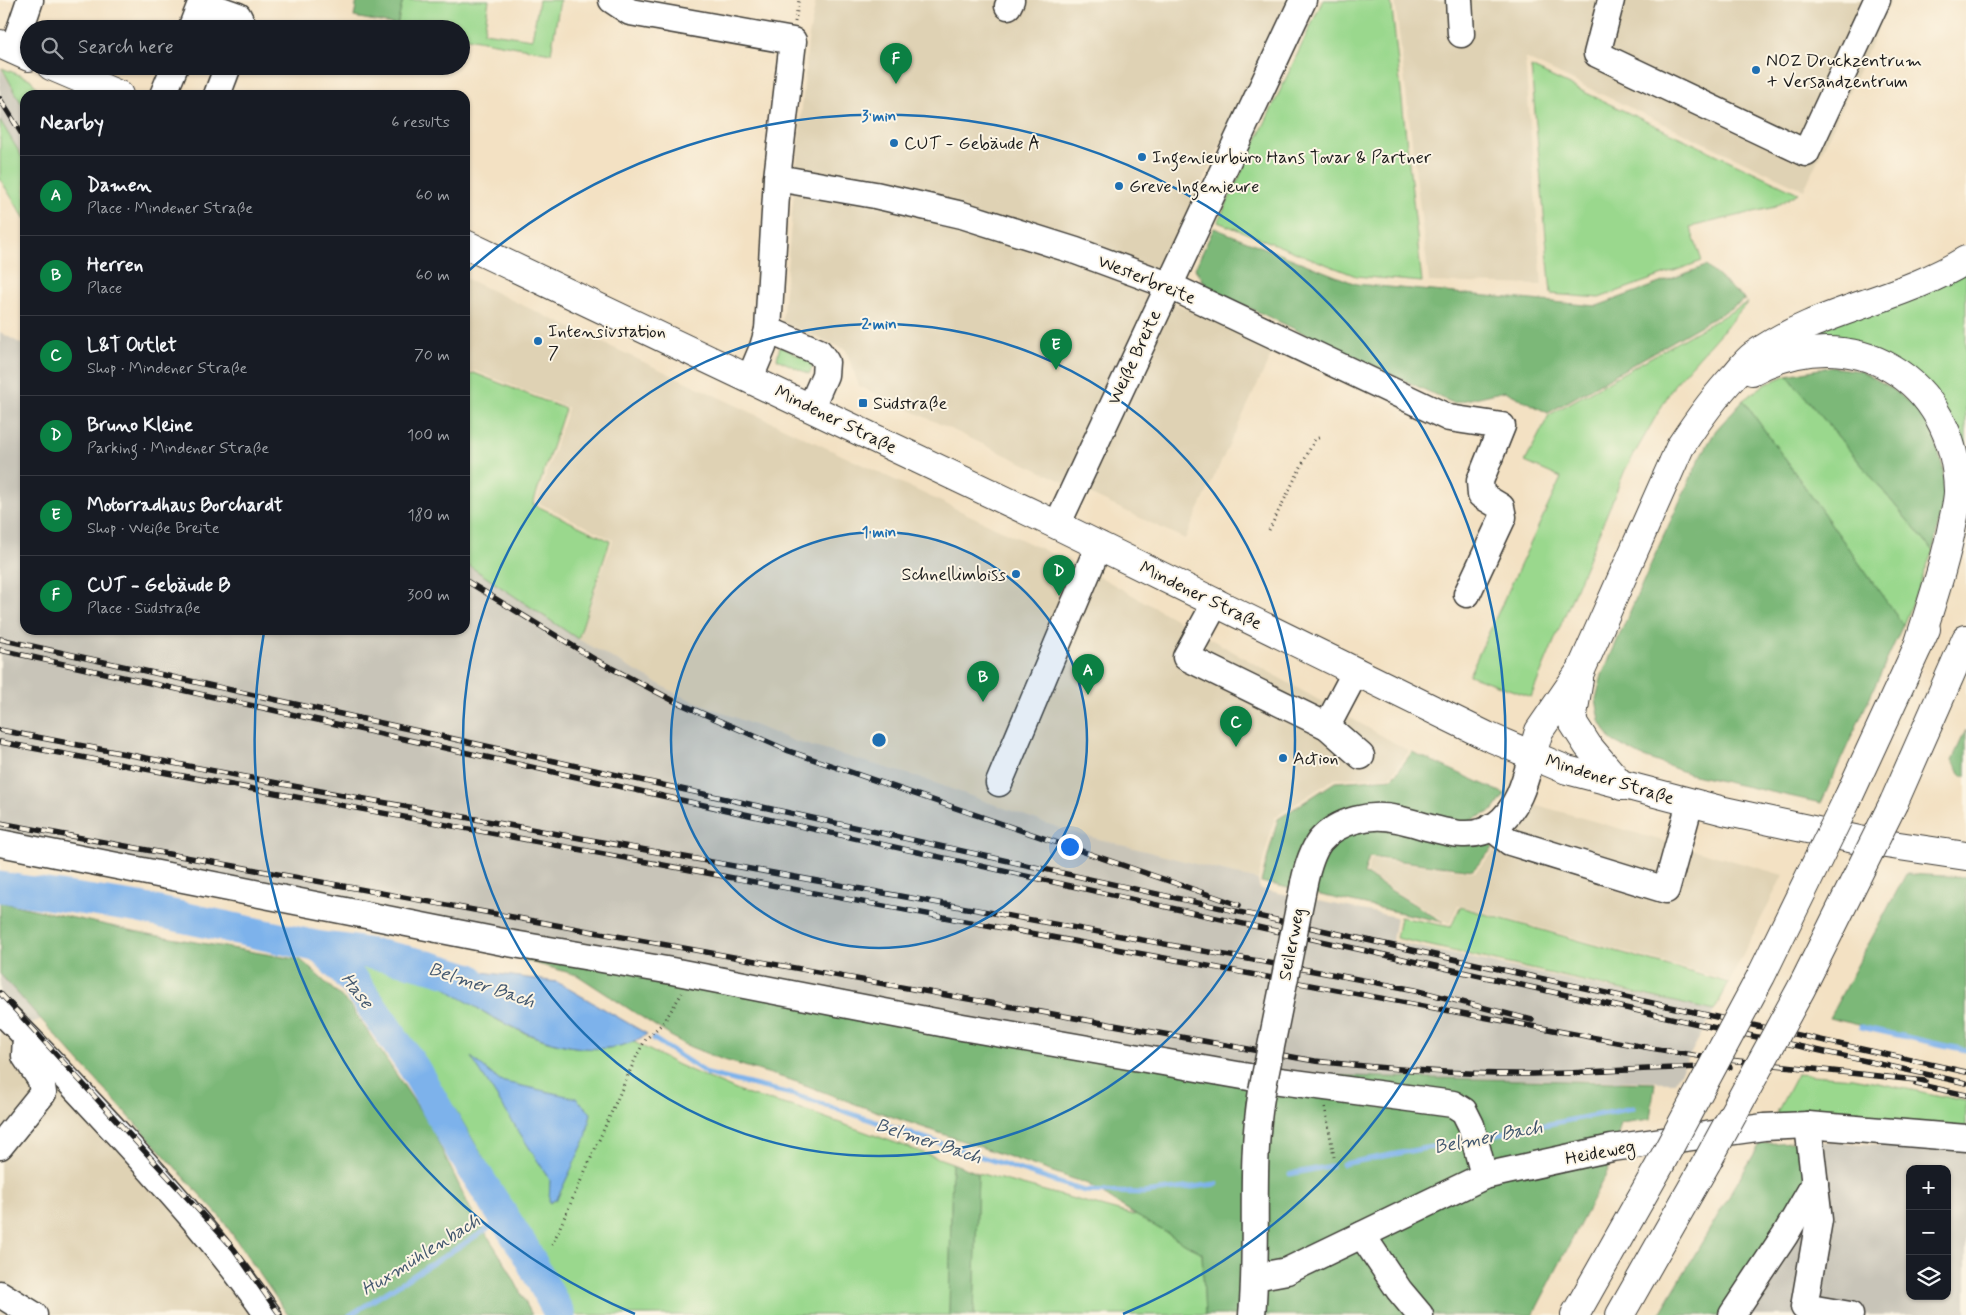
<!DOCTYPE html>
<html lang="en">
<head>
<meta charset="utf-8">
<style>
  :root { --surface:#171b24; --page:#20242c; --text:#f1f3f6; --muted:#9ea1a6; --line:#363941; --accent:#0b8043 }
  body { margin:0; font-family:Mynerve,sans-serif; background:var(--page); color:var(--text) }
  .controls { position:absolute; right:15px; bottom:15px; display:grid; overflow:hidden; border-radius:10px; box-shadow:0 1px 4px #0004 }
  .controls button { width:45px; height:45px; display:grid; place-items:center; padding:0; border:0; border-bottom:1px solid var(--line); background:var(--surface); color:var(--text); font:25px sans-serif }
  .you { position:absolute; left:1069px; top:846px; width:18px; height:18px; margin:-12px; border:4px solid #fff; border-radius:50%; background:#1a73e8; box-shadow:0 0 0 8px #1a73e833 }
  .badge { display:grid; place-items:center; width:32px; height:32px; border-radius:50%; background:var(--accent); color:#fff; font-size:16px; font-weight:700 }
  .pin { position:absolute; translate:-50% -41px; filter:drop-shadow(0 1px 2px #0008) }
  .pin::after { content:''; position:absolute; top:26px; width:18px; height:15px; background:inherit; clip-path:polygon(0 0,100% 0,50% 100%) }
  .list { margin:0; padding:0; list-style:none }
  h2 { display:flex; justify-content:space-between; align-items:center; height:65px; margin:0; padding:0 20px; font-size:21px }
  h2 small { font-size:16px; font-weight:400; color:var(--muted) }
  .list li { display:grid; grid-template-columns:32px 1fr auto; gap:15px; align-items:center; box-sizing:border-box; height:80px; padding:0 20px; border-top:1px solid var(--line) }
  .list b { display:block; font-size:19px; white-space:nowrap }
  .list p { margin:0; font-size:16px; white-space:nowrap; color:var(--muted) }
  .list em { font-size:16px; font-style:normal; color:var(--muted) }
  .icon { flex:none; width:28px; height:28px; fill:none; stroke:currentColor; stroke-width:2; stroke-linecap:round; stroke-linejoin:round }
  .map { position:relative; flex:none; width:1966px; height:1315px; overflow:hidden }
  .search { position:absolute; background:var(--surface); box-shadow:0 1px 4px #0004; left:20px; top:20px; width:450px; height:55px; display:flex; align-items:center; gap:12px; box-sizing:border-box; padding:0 18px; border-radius:28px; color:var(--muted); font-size:19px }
  .panel { position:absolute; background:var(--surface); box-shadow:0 1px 4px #0004; left:20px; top:90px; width:450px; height:545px; border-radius:15px }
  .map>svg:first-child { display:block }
  .built { fill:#dfd2b4 }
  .industrial { fill:#c8c4b8; fill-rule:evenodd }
  .green { fill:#9ad88d; stroke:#5b7a54 }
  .forest { fill:#7bb878; stroke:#4c6a4a }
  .water { fill:#7db2eb; stroke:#4c6784 }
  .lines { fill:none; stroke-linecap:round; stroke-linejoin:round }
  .stream { stroke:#7db2eb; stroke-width:5 }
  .river { stroke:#7db2eb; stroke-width:31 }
  .minor-casing { stroke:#3c3a35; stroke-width:29 }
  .major-casing { stroke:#3c3a35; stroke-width:30 }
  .highway-casing { stroke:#3c3a35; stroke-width:30 }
  .path { stroke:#3c3a35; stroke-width:3; stroke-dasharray:1 4; stroke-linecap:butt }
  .minor { stroke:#fff; stroke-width:26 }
  .major { stroke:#fff; stroke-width:28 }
  .highway { stroke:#fff; stroke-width:28 }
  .rail-casing { stroke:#1c1c1c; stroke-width:5.5 }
  .rail { stroke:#fcf5e5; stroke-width:4; stroke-dasharray:11; stroke-linecap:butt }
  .minor-bridge-casing { stroke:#3c3a35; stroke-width:29; stroke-linecap:butt }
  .highway-bridge-casing { stroke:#3c3a35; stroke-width:30; stroke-linecap:butt }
  .minor-bridge { stroke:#fff; stroke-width:26 }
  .highway-bridge { stroke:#fff; stroke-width:28 }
  .ring { fill:none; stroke:#1f6fb2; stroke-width:2.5 }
  .poi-dot { fill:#1f6fb2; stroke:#fcf5e5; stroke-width:2 }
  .labels { text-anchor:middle; stroke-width:4; stroke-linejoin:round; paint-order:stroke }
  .poi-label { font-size:18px; fill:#1c1c1c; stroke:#fcf5e5; text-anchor:start }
  .street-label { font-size:18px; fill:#1c1c1c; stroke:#fcf5e5 }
  .water-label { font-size:19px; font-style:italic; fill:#43586f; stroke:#fcf5e5 }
  .centre { fill:#1f6fb2; stroke:#fcf5e5; stroke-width:2.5 }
  .ring-label { font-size:15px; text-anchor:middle; font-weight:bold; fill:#1f6fb2; stroke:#fcf5e5; stroke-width:4; stroke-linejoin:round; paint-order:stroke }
</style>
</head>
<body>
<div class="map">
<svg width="1966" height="1315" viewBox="0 0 1966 1315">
  <rect width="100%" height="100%" fill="#fcf5e5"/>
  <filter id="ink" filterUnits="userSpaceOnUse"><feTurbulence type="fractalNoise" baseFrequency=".02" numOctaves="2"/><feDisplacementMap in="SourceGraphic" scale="10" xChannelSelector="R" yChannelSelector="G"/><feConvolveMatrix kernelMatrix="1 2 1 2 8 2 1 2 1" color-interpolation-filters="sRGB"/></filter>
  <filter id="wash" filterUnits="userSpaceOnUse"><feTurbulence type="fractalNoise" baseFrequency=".0096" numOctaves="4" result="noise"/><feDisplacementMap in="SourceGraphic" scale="20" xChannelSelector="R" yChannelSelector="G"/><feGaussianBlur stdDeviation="1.12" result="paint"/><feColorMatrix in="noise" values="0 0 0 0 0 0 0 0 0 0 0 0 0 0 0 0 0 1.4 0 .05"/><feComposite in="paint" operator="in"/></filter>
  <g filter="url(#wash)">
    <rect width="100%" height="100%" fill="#f3e1c3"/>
    <g class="built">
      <path d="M816,0H1289L1151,292L1274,349L1185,539L859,386L846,350L782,322L808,41Z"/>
      <path d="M1395,0H1891L1804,190L1525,58L1542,285L1429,282Z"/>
      <path d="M465,278L1097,575L1409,751L1391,776L1334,779L1275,817L1258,880L1068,831L918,777L794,741L679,695L578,639L613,540L537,502L568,408L476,371L465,374Z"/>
      <path d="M1537,805L1783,875L1730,981L1458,905L1450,924L1367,874L1371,859L1475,872Z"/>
      <path d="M0,1006L267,1315H0Z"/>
    </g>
    <g class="industrial">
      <path d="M0,67L25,110V162L0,120Z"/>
      <path d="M0,332L25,346V630H465V563L578,639L679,695L794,741L918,777L1068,831L1258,880L1260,889L1396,917L1392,941L1714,1011L1675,1082L1250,1074L0,835Z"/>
      <path d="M0,974L41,1019L24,1029L0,1006Z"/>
      <path d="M1809,1141L1966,1149V1315H1732ZM1910,1169H1947V1296H1910Z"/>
    </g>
    <g class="green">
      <path d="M403,0H489L484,32L532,39L539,0H560L551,53L461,37V29H419L397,25Z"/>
      <path d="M1323,0H1391L1422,282L1356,276L1218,222Z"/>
      <path d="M1531,67L1798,193L1775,207L1690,227L1702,261L1599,298L1551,294Z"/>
      <path d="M2,68L30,79L42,95H25V110Z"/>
      <path d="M0,120L25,162V219L0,179Z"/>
      <path d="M1966,270V500L1932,391L1788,343Z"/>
      <path d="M1748,302L1674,385L1625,470L1531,697L1469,675L1561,478L1525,462L1549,415Z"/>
      <path d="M780,346L814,363L809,374L777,359Z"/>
      <path d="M474,373L565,409L533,504L610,541L578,639L465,563V376Z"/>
      <path d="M1787,375L1933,551L1903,625L1743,400L1764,385Z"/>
      <path d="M1460,907L1729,983L1714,1011L1396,938L1400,917L1451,927Z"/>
      <path d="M354,959L436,974C446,989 459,996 474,1006C512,1031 561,1052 608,1048C617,1047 626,1044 634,1042L678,1065L745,1094L798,1108L952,1163L949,1315H575L458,1114L381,994Z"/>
      <path d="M1797,1074L1853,1078L1966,1101V1127L1775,1116Z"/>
      <path d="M978,1173L1137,1216L1202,1253L1205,1315H974Z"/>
    </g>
    <g class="forest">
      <path d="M357,0H403L397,25L354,17Z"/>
      <path d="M1214,228L1356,284L1597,306L1706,266L1745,300L1548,413L1505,391L1453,403L1207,288L1195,268Z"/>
      <path d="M1830,367L1861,371L1890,387L1914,406L1933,433L1943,468L1944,496L1933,551L1787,375Z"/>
      <path d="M1743,400L1903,625L1821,803L1690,774L1641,756L1611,740L1600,721L1596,699L1602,675L1658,548L1700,458L1716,430Z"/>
      <path d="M1966,730V776H1962L1952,760Z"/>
      <path d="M1412,752L1505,794L1494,810L1471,820L1493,848L1473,870L1369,857L1364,874L1443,922L1261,882L1278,819L1335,782L1393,778Z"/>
      <path d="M1906,874L1966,877V1050L1829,1018Z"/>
      <path d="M0,902L148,934L301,960L350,1005L430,1125L470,1208L508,1268L532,1315H288L221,1218L0,974Z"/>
      <path d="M522,949L1250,1074L1655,1083L1650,1119L1621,1123L1609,1168L1533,1315H1205L1202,1253L1137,1216L1088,1184L858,1105L797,1082L721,1059L683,1044L577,975L520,959Z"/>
      <path d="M1809,1141L1815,1183L1732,1315H1659L1760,1144Z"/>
      <path d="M952,1163L978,1173L974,1315H949Z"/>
    </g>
    <g class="water">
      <path d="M430,965L557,982L647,1034C596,1069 517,1034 471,1004C463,999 452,994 445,987C439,982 434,972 430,965Z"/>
      <path d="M471,1057L500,1081L576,1098L591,1113L586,1138L557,1199L549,1203L550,1180Z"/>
    </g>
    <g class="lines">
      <g class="stream">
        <path d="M1861,1027L1966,1050"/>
        <path d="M654,1039L708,1074L795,1095L1084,1191L1143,1193L1216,1184"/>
        <path d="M1481,1137L1633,1108"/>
        <path d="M1343,1164L1468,1140"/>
        <path d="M1290,1174L1331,1166"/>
        <path d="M350,1315L505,1218"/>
      </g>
      <g class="river">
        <path d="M0,887L140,908L320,947L356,984L414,1068L462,1152L525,1250L560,1315"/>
        <path d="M320,947C372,952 421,962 470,979"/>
      </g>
    </g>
  </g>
  <g filter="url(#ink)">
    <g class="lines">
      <defs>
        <g id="minor">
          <path d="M612,0L630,12L793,41L777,178L768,330L763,347L750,378"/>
          <path d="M1459,0L1461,34"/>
          <path d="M1611,0L1597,54L1806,153L1877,0"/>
          <path d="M1008,6L1011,0"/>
          <path d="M191,29L200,6L207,5L238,16L243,26L242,29"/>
          <path d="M13,50L30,0"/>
          <path d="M163,95L175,66"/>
          <path d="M217,95L228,66"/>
          <path d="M777,178L875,195L962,215L1076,251L1168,285L1449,418L1502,426L1480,481L1481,495L1501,507L1503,517L1467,594"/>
          <path d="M768,330L819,352L826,362L825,375L811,407"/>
          <path d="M1057,525L1303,0"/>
          <path d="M1216,602L1186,657L1327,726L1361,756"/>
          <path d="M1327,726L1356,671"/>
          <path d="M999,783L1099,545"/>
          <path d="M1491,827L1510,842L1666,890L1690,803"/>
          <path d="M0,843L508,943L672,971L962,1027L1249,1077L1453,1104L1464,1111L1471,1125L1484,1176"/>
          <path d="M1304,883C1307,869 1311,853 1320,841C1338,820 1371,813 1397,819C1428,825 1467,846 1496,825C1519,808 1525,781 1532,755"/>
          <path d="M0,1010C41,1050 79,1092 118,1134C171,1192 223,1250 268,1315"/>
          <path d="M1808,1125L1819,1220L1804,1307L1850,1315"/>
          <path d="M0,1146L43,1093L41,1080L25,1056L26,1037"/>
          <path d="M1362,1235L1399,1290L1420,1315"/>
          <path d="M1255,1277L1287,1271L1484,1176L1612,1148L1764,1127L1808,1125L1966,1138"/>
          <path d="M0,1294L34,1315"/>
          <path d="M1252,1315C1259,1240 1249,1165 1262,1091"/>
          <path d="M1732,1315L1785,1235L1815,1183"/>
        </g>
        <g id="major">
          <path d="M0,44L29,57"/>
          <path d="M51,66L119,95"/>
          <path d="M465,244L1057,525L1487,736L1567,770L1724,811L1859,840L1966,856"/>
        </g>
        <g id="highway">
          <path d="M1752,371C1852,317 1955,378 1958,491C1958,501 1955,511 1953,521C1945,564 1931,604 1918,646"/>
          <path d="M1579,679L1572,721L1588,746L1622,786"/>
          <path d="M1532,755L1539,731L1581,670L1680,447C1697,421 1714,397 1735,375C1741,368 1747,360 1754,355C1818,309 1900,301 1966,260"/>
          <path d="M1848,798L1926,629"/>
          <path d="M1894,802L1966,639"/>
          <path d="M1575,1315L1661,1163"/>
          <path d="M1620,1315L1708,1160"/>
        </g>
      </defs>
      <use href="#minor" class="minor-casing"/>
      <use href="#major" class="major-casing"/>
      <use href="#highway" class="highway-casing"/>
      <g class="path">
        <path d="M795,22L799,0"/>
        <path d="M1269,530L1315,439L1322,437"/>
        <path d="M1325,1107L1334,1157"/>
        <path d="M552,1245L638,1053L646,1039L664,1022L682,993"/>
      </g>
      <use href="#minor" class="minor"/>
      <use href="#major" class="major"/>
      <use href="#highway" class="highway"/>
      <defs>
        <g id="rail">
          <path d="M0,99L25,139"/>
          <path d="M465,580L596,660L674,701L789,751L1239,905"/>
          <path d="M0,639L1966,1072"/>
          <path d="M0,650L1966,1083"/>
          <path d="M0,730L293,786L1336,975L1415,990L1532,1020"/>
          <path d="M0,742L1639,1046L1710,1058L1925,1081"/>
          <path d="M0,823L583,930L1315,1061C1387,1069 1459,1075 1532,1074C1598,1073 1664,1066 1730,1067"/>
          <path d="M0,993L234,1249L280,1315"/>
          <path d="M1916,1084L1966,1095"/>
        </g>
      </defs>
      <use href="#rail" class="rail-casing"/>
      <use href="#rail" class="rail"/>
      <defs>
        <path id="minor-bridge" d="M1262,1091L1304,883"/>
        <g id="highway-bridge">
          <path d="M1708,1160L1801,989L1894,802"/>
          <path d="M1661,1163L1761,976L1848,798"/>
        </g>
      </defs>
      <use href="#minor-bridge" class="minor-bridge-casing"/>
      <use href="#highway-bridge" class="highway-bridge-casing"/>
      <use href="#minor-bridge" class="minor-bridge"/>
      <use href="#highway-bridge" class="highway-bridge"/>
    </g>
  </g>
  <circle cx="879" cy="740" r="208" fill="#1f6fb2" fill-opacity=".12"/>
  <g class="ring">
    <circle cx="879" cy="740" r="208"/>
    <circle cx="879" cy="740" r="416"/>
    <path d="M635 1314A624 624 0 0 1 264 632M466 273A624 624 0 1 1 1123 1314"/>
  </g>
  <g class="poi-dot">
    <circle cx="1756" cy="70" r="5"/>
    <circle cx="894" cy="143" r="5"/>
    <circle cx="1142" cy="157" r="5"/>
    <circle cx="1119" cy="186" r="5"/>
    <circle cx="538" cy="341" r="5"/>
    <rect x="858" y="398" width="10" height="10" rx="2.5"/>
    <circle cx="1016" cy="574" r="5"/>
    <circle cx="1283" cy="758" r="5"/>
  </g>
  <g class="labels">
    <g class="poi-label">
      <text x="1766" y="66">NOZ Druckzentrum<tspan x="1766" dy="21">+ Versandzentrum</tspan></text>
      <text x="904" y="149">CUT - Gebäude A</text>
      <text x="1152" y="163">Ingenieurbüro Hans Tovar &amp; Partner</text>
      <text x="1129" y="192">Greve Ingenieure</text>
      <text x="548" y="337">Intensivstation<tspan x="548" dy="21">7</tspan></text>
      <text x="873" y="409">Südstraße</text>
      <text x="1006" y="580" text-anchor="end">Schnellimbiss</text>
      <text x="1293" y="764">Action</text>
    </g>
    <g class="street-label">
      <text transform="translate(1147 279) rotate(22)" y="6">Westerbreite</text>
      <text transform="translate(1134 357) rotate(-65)" y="6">Weiße Breite</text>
      <text transform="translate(836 419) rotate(26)" y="6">Mindener Straße</text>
      <text transform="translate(1201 595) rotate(26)" y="6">Mindener Straße</text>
      <text transform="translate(1610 779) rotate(17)" y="6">Mindener Straße</text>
      <text transform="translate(1291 944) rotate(-79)" y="6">Seilerweg</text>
      <text transform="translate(1600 1152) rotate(-11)" y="6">Heideweg</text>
    </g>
    <g class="water-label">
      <text transform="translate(482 984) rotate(18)" y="7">Belmer Bach</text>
      <text transform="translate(358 990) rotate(52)" y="7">Hase</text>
      <text transform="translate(1488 1136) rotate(-11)" y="7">Belmer Bach</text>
      <text transform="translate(929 1140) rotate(18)" y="7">Belmer Bach</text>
      <text transform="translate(420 1254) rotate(-32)" y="7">Huxmühlenbach</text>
    </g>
  </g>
  <circle cx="879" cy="740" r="8" class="centre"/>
  <g class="ring-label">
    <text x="879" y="121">3 min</text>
    <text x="879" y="329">2 min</text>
    <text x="879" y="537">1 min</text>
  </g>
</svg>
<div class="controls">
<button>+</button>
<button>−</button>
<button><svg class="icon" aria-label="layers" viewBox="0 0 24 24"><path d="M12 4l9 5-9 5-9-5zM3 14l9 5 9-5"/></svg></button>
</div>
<div class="you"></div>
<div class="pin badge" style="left:1088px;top:695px">A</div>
<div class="pin badge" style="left:983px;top:702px">B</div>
<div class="pin badge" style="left:1236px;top:747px">C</div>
<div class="pin badge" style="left:1059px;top:596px">D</div>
<div class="pin badge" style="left:1056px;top:370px">E</div>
<div class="pin badge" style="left:896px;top:84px">F</div>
<div class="search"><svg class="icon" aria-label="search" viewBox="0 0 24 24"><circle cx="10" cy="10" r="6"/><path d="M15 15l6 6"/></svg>Search here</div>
<section class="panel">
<h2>Nearby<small>6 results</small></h2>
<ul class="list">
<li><span class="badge">A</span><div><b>Damen</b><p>Place · Mindener Straße</p></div><em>60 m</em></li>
<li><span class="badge">B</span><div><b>Herren</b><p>Place</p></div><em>60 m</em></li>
<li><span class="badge">C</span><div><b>L&amp;T Outlet</b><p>Shop · Mindener Straße</p></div><em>70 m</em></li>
<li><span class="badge">D</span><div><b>Bruno Kleine</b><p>Parking · Mindener Straße</p></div><em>100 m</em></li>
<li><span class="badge">E</span><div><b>Motorradhaus Borchardt</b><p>Shop · Weiße Breite</p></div><em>180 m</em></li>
<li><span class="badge">F</span><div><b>CUT - Gebäude B</b><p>Place · Südstraße</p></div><em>300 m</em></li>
</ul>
</section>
</div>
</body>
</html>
